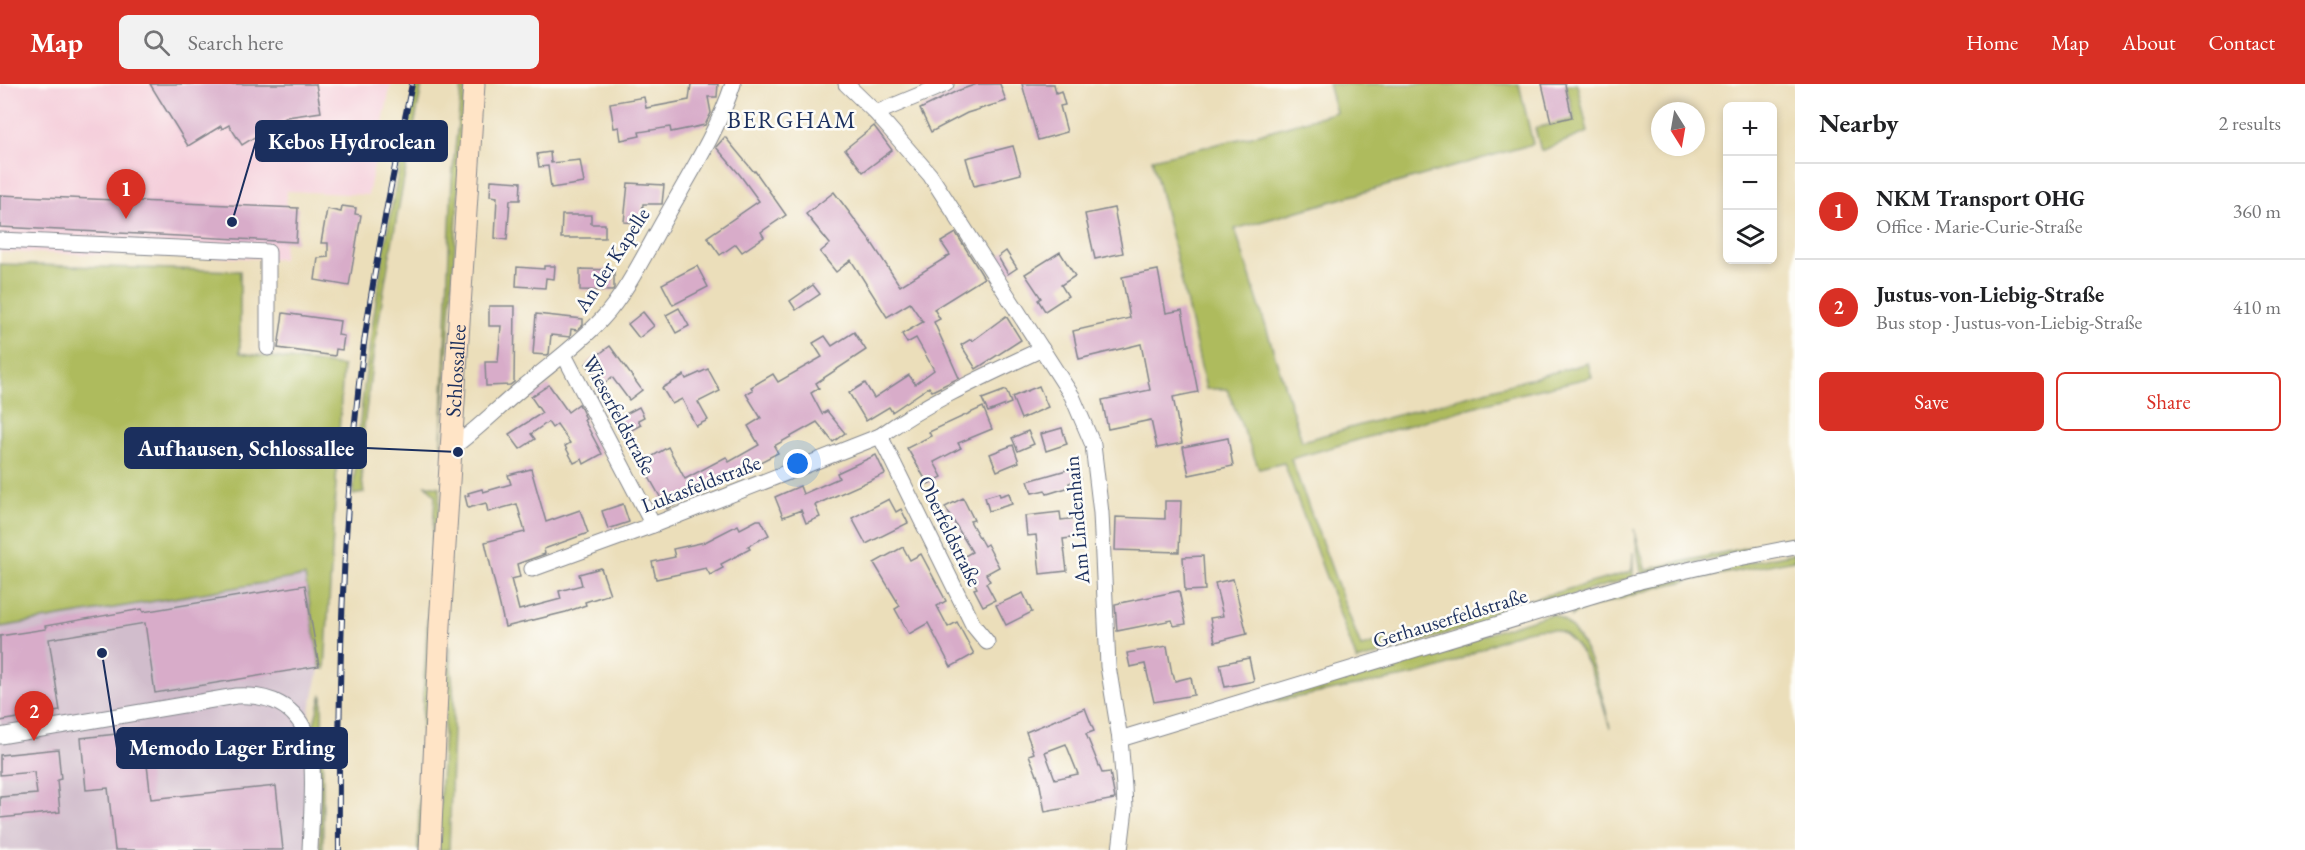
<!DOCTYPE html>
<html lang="en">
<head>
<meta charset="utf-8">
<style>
  :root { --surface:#fff; --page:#f2f2f2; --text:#202124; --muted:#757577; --line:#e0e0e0; --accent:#d93025 }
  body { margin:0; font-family:"EB Garamond",serif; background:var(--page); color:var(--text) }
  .controls { position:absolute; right:18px; top:18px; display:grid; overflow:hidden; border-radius:9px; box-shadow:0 3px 9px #0003 }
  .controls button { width:54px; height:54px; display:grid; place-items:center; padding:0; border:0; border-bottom:2px solid var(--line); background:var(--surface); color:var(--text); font:30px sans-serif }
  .compass { position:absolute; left:1651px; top:18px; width:54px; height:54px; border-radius:50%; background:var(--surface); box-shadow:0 3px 9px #0003; rotate:169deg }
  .you { position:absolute; left:798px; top:380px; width:21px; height:21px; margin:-15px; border:4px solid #fff; border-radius:50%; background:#1a73e8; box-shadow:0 0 0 9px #1a73e833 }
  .badge { display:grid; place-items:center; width:39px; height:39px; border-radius:50%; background:var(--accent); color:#fff; font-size:20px; font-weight:700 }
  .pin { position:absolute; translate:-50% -50px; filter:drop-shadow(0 2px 3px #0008) }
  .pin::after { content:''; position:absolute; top:32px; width:21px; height:18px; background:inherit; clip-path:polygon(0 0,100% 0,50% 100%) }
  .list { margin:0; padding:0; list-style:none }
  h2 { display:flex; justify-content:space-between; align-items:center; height:78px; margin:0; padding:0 24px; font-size:26px }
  h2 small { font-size:20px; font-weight:400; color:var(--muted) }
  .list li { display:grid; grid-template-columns:39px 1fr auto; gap:18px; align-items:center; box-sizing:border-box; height:96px; padding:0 24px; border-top:2px solid var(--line) }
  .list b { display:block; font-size:22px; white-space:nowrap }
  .list p { margin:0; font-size:20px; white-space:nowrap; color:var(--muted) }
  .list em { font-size:20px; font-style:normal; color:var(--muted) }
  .actions { display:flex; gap:12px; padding:18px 24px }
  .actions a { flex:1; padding:14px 0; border:2px solid var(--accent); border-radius:9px; text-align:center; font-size:21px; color:var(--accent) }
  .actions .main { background:var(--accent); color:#fff }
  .icon { flex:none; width:33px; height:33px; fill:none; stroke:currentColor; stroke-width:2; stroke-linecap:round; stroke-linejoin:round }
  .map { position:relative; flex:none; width:1795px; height:766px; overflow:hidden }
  header { display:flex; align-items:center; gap:36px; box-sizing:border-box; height:84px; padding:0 30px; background:var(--accent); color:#fff }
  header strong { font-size:28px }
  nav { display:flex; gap:33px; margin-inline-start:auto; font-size:21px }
  .search { width:420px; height:54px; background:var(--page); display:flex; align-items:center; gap:15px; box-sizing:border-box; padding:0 21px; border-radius:9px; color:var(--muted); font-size:22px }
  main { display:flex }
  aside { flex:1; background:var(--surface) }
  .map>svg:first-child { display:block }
  .built { fill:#f5cfdb }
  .industrial { fill:#d1bdcc }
  .green { fill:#aebb5d; stroke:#64755e; stroke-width:1.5 }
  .building { fill:#d8acc9; fill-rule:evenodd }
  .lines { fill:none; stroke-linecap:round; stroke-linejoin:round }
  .minor-casing { stroke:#83868c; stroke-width:17 }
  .secondary-casing { stroke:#83868c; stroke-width:23 }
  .minor { stroke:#fff; stroke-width:15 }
  .secondary { stroke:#ffe4c6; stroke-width:21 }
  .rail-casing { stroke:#1b2f5e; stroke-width:6 }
  .rail { stroke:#fdfcf7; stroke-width:4; stroke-dasharray:11; stroke-linecap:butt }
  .labels { text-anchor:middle; stroke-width:5; stroke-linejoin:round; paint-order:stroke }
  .street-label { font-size:21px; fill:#1b2f5e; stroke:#fdfcf7 }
  .quarter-label { font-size:24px; letter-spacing:1.5px; fill:#1b2f5e; stroke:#fdfcf7 }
  .leader { fill:none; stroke:#1b2f5e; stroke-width:2 }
  .callout-dot { fill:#1b2f5e; stroke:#fdfcf7; stroke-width:2 }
  .callout { fill:#1b2f5e; stroke:#1b2f5e; stroke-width:2 }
  .callout-label { font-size:22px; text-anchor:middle; font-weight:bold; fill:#fff }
</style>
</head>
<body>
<header>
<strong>Map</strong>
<div class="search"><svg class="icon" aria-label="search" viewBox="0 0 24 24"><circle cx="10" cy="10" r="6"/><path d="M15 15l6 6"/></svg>Search here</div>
<nav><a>Home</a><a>Map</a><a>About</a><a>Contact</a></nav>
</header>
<main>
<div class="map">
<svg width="1795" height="766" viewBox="0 0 1795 766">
  <rect width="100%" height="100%" fill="#fdfcf7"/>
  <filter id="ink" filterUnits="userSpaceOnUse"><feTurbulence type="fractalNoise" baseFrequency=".0167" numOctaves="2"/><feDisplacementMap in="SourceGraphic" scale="12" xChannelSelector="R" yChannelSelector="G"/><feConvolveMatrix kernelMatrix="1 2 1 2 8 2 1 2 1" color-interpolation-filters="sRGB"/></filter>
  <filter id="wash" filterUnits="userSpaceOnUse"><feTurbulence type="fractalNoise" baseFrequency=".008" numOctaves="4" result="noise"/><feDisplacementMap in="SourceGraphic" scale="24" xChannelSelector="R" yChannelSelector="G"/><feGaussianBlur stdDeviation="1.35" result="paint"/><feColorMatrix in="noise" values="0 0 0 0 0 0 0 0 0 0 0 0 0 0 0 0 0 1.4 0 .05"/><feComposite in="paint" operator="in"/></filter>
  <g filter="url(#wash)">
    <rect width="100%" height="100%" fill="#ebdeba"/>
    <path class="built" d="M0,0H391L368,111L287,107L283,175L0,168Z"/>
    <path class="industrial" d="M305,492L320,582L308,634L307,766H0V543Z"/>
    <g class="green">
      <path d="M416,0H422C404,98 383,197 370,296C366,332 357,373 364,409L353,411C364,272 388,136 416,0Z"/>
      <path d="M462,0H466L441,361L452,95Z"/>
      <path d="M1328,0H1519L1533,60L1235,145L1302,357L1588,279L1592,293L1515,311L1291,375L1361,563L1630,488L1632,485L1633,468V493L1357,577L1284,379L1259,385L1227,305H1206L1174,163L1152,75L1248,53L1336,28Z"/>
      <path d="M1566,0H1577L1588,48L1541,67L1535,44L1574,35Z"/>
      <path d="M0,180L240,187V269L343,282L325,585L320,582L305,492L0,543Z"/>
      <path d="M426,401L440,403L423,766H418L423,614L435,411Z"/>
      <path d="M1634,445L1646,487L1657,483L1795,453V457L1643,490L1641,488Z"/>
      <path d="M1795,469V476L1666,501L1586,525L1576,529L1571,533L1574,526L1579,523L1679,493Z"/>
      <path d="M1551,530C1586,539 1603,613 1610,644C1601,616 1589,564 1561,548C1531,533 1473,571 1445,582C1418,592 1388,596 1360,601C1324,608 1288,615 1252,622Z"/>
      <path d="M449,562L454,615L449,766H437Z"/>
      <path d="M322,610L323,766H320L319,670L314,639Z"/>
    </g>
    <g id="blocks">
      <g class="building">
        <path d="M150,0H316L321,28L287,33L242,61L229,41L222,45L221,42L188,62Z"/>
        <path d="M691,0H718L717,13H708L711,29L705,41L671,48L670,43L639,48L640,52L621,56L619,43L614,44L610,19L644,13L646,24L689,16Z"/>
        <path d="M977,0H1000L1006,17L967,29L931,48L920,25L957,7Z"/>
        <path d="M1022,0H1054L1056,9L1061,7L1065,21L1060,22L1067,48L1038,56Z"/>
        <path d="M1542,0H1565L1572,33L1551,38Z"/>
        <path d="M874,42L892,66L863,88L845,65Z"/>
        <path d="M725,53L754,88L755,87L786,131L761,148L764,153L742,168L736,160L720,171L707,153L759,117L740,91L716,63Z"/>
        <path d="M1013,62L1021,90L974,102L966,74Z"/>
        <path d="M550,68L551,79L580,76L584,99L551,104L548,82L539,83L537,70Z"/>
        <path d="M491,96L521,98L520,116H510L507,156L495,154L497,113L490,112Z"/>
        <path d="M628,99L664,101L662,120H643L641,139L624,138Z"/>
        <path d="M834,108L870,156L900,202L950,171L941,158L956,149L984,194L934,225L940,235L934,238L959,294L932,307L929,303L892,328L889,323L866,337L849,309L865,299L874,314L909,291L915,300L934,286L916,254L907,259L902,250L923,238L910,219L887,233L851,176L836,188L820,168L830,160L806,130Z"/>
        <path d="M0,111L298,124L296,158L0,143Z"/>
        <path d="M342,122L356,124L355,130L361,131L349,202L315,196L318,174L328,173V159H321L327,125L341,128Z"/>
        <path d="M1114,124L1123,169L1095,175L1085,130Z"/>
        <path d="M562,131H591V140H605V154H561Z"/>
        <path d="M1006,167L1017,184L1008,190L998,173Z"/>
        <path d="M1060,168L1075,192L1061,201L1068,212L1045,227L1038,216L1041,214L1025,190Z"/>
        <path d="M544,182H555L554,195L546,194L545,204L516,202L517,183L544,185Z"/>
        <path d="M697,182L708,203L673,221L662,200Z"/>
        <path d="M580,185L614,186V204L612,207L580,206Z"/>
        <path d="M1158,186L1166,229L1182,226L1198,308L1173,313L1182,359L1157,364L1151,336L1108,345L1102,316L1150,306L1141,260L1079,275L1073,247L1130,234L1122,193Z"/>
        <path d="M813,201L820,210L796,226L790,217Z"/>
        <path d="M489,222H515L514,298L510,301L486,302L485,278H498L501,242H489Z"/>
        <path d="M679,224L689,242L676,249L666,231Z"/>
        <path d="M643,228L654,242L639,254L628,240Z"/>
        <path d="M283,229L340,237L338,251L344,252L342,266L336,265L335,272L278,264Z"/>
        <path d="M536,230L583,235V241L577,246L571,245L570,253L551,251L549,270L547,271L533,270Z"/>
        <path d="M1006,232L1021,256L976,285L961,261L971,255L972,257Z"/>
        <path d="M854,248L866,266L816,299L819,304L811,309L822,330L827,327L845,349L833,358L817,338L774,362L778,369L667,425L641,379L668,363L685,395L726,373L729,378L759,361L748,342L761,334L746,310L753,306L751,303L773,290L778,298L822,273L813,259L825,252L832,262Z"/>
        <path d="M610,262L642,306L629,316L612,293L602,301L586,280Z"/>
        <path d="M708,285L720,307L698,318L708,336L696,342L682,315L672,320L662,304L684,291L686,295Z"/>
        <path d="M549,301L568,328L579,320L586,335L584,336L602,370L584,380L582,375L574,379L565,362L570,359L557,340L552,344L548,338L531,350L535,355L520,365L509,350L542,329L531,313Z"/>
        <path d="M1039,302L1048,323L1021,335L1012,313Z"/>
        <path d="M1006,306L1011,319L988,328L982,315Z"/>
        <path d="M639,323L644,333L638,336L641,341L626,349L618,334Z"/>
        <path d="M983,323L992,345L958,359L961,364L934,378L942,393L928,400L907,364L931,352L929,348Z"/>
        <path d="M1062,344L1067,360L1046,367L1041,350Z"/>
        <path d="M1028,347L1034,360L1018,367L1012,354Z"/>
        <path d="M1228,354L1233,382L1189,391L1183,363Z"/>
        <path d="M1013,361L1019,378L997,387L990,370Z"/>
        <path d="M876,371L885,390L815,421L820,433L806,439L801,426L783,433L775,413L800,402L803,410L839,394L837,389Z"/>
        <path d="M1077,383L1081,395L1069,399L1070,403L1047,410L1045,406L1032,409L1028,397Z"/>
        <path d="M531,385L546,438L580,426L588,449L544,465L545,470L517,480L520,493L511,495L519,526L561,515L559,507L582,501L579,490L601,484L610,510L585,518L586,521L566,528L505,543L485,458L525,448L517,420L488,428L486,419L468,424L465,412L469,411L468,409L482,405L483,408L511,400L508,391Z"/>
        <path d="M999,409L1000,412L1009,409L1012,420L989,427L985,413Z"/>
        <path d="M963,414L974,436L970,437L984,462L987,460L999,483L986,490L990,497L986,499L995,516L983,522L974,505L977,504L961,474L972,468L945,423Z"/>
        <path d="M889,415L896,428L901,425L908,439L866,460L852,434Z"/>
        <path d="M1165,417H1181L1179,468L1115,466L1116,433L1165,435Z"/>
        <path d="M623,420L629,438L608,445L602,427Z"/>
        <path d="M1060,428L1061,436L1077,434L1079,453L1063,455L1067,487L1040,490L1036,451L1027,452L1025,432Z"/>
        <path d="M757,436H761L769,451L748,462L750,465L721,480L723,484L710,491L706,484L656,495L652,478L675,473L673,465L705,458L738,441L740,445Z"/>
        <path d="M903,463L910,476L921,470L946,517L937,522L948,543L957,538L974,570L951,583L928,539L909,550L895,525L900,522L874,479Z"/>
        <path d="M1203,472L1205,506L1185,507L1183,473Z"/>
        <path d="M1233,495L1247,550L1215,558L1210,534L1223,532L1215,499Z"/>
        <path d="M305,501L319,582L155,609L145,539L49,555L60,627L0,637V552L46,545L45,542L142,525L143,528Z"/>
        <path d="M1179,507L1186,540L1174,542L1172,536L1117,547L1115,520Z"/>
        <path d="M1023,509L1032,528L1006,541L996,521Z"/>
        <path d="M1167,562L1172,590H1173L1175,597L1191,593L1194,611L1154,618L1145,580L1130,583L1127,569Z"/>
        <path d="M1249,574L1254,597L1225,603L1220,580Z"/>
        <path d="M1085,624L1094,647L1086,650L1102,689L1110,688L1115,715L1045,728L1039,696L1029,671L1034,669L1026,648ZM1066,660L1078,690L1055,695L1045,668Z"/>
        <path d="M143,647L151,715L276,702L283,766H115L108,704L86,706L81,654Z"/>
        <path d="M58,665L61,695L57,696L60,728L0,734V713L37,710L34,688L0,691V671Z"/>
      </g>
    </g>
  </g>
  <g filter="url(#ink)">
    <use href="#blocks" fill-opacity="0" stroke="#83868c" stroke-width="1.5"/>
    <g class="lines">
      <defs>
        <g id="minor">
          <path d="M846,0L876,29L930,91L1072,312L1093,361L1101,429L1108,582L1120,655L1124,703L1125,725L1120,766"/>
          <path d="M876,29L946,0"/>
          <path d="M0,156L268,168V264"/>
          <path d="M564,271L653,441"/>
          <path d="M880,352L973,541L987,558"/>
          <path d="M453,363C479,344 501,321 526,301C552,279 579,260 602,235C625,211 646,168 663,138C688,93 717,49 733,0"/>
          <path d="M532,485L653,441L880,352C930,316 987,291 1042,265"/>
          <path d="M0,652L236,612C268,610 297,621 308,655C316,679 311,738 310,766"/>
          <path d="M1120,655L1640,497L1739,474L1795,463"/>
        </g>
        <g id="secondary">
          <path id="s1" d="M430,766L440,541L474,0"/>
        </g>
      </defs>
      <use href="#minor" class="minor-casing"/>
      <use href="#secondary" class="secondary-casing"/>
      <use href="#minor" class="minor"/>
      <use href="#secondary" class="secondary"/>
      <defs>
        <path id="rail" d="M339,766C338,597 342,427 364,259C376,172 394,86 412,0"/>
      </defs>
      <use href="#rail" class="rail-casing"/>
      <use href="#rail" class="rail"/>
    </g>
  </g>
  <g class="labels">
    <g class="street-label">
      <text transform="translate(612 176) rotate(-57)" y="7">An der Kapelle</text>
      <text dy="7" stroke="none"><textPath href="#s1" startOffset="480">Schlossallee</textPath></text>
      <text transform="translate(619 331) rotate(62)" y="7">Wieserfeldstraße</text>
      <text transform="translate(701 400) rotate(-21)" y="7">Lukasfeldstraße</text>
      <text transform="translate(1077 436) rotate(-95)" y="7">Am Lindenhain</text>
      <text transform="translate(950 447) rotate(64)" y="7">Oberfeldstraße</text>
      <text transform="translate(1450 534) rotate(-17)" y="7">Gerhauserfeldstraße</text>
    </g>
    <g class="quarter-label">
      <text x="792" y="44">BERGHAM</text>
    </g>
  </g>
  <path class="leader" d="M232 138L256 57M458 368L366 364M102 569L117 664"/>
  <g class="callout-dot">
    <circle cx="232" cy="138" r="6"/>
    <circle cx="458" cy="368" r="6"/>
    <circle cx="102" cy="569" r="6"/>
  </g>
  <g class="callout">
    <rect x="256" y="37" width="191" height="40" rx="6"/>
    <rect x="125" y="344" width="241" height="40" rx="6"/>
    <rect x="117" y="644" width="230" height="40" rx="6"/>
  </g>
  <g class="callout-label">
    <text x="352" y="65">Kebos Hydroclean</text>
    <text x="246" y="372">Aufhausen, Schlossallee</text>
    <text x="232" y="671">Memodo Lager Erding</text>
  </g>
</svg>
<div class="controls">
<button>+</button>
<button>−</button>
<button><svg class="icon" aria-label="layers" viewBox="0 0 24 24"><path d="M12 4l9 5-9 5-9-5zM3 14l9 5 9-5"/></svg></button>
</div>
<svg class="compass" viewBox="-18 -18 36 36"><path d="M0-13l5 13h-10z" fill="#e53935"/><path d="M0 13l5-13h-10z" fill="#757577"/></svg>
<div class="you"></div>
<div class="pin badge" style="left:126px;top:135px">1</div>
<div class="pin badge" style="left:34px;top:657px">2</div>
</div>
<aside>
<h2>Nearby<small>2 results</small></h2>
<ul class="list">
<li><span class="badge">1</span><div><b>NKM Transport OHG</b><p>Office · Marie-Curie-Straße</p></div><em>360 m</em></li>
<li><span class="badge">2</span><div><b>Justus-von-Liebig-Straße</b><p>Bus stop · Justus-von-Liebig-Straße</p></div><em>410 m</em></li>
</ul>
<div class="actions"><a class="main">Save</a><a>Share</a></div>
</aside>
</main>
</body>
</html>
